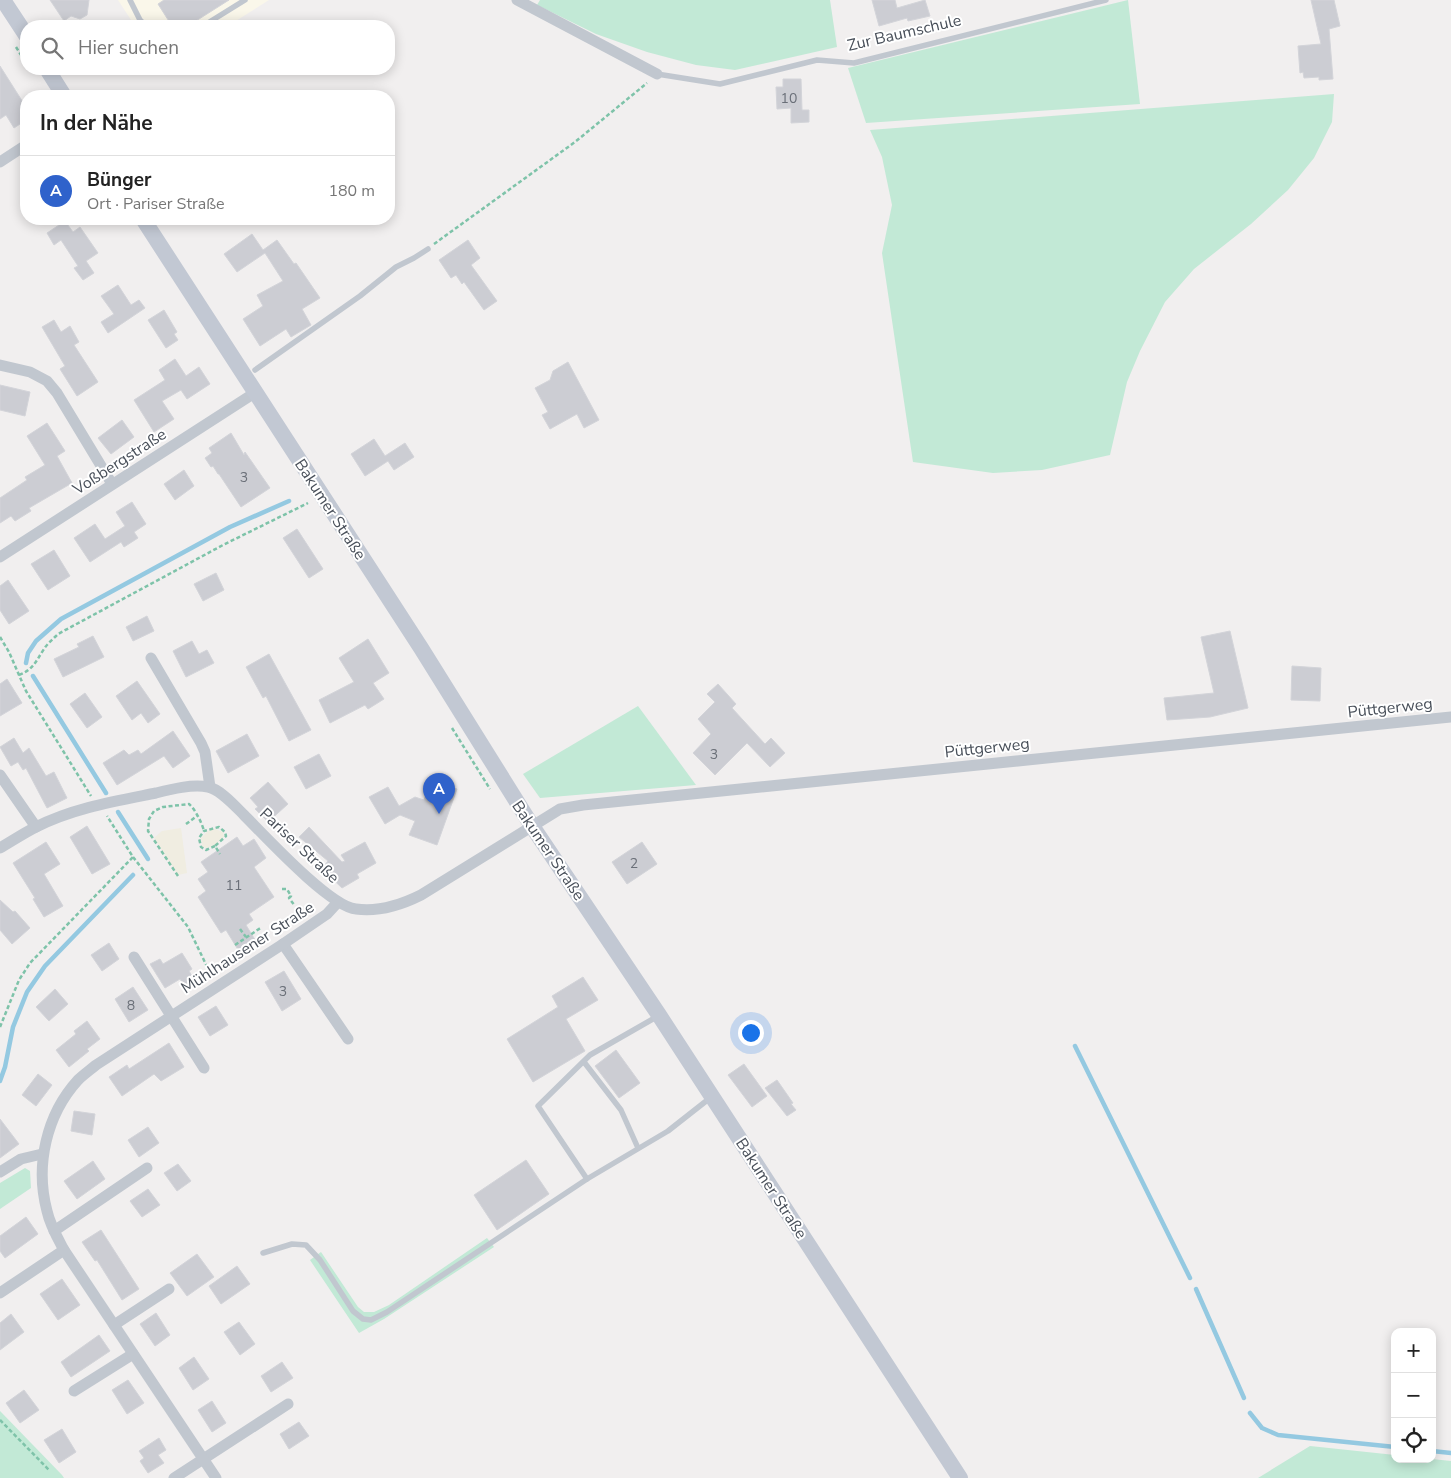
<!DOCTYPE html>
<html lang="de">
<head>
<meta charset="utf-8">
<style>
  :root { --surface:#fff; --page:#f6f6f6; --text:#222; --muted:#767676; --line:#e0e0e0; --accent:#2f62cb }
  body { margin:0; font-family:"Nunito Sans",sans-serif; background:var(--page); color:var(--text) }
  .controls { position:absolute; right:15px; bottom:15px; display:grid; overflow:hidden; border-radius:10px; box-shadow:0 2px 12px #0003 }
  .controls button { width:45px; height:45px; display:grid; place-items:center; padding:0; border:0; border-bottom:1px solid var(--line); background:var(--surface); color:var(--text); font:25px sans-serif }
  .you { position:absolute; left:750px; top:1032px; width:18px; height:18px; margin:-12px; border:4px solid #fff; border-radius:50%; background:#1a73e8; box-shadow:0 0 0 8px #1a73e833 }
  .badge { display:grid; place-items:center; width:32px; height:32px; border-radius:50%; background:var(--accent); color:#fff; font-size:16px; font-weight:700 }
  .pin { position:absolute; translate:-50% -41px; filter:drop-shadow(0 1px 2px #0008) }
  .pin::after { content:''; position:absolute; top:26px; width:18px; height:15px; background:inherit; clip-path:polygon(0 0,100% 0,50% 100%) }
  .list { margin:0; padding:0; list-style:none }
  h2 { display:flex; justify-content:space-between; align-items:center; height:65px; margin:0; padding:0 20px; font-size:21px }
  h2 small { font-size:16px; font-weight:400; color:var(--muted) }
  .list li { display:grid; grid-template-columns:32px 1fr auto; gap:15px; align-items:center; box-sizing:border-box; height:70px; padding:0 20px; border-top:1px solid var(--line) }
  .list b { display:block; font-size:19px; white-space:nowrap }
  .list p { margin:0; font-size:16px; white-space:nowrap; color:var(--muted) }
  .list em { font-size:16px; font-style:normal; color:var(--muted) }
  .icon { flex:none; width:28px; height:28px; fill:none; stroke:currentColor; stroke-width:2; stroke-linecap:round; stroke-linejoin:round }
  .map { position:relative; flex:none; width:1451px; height:1478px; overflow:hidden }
  .search { position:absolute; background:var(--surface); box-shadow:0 2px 12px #0003; left:20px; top:20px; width:375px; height:55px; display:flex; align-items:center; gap:12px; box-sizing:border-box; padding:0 18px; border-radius:20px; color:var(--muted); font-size:19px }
  .panel { position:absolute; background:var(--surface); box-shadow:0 2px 12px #0003; left:20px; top:90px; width:375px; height:135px; border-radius:20px }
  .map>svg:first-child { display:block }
  .commercial { fill:#faf7ea }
  .green { fill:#c2e9d6 }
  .sand { fill:#f0ede1 }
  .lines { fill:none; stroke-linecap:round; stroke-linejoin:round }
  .stream { stroke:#94c9e1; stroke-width:4.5 }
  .building { fill:#cccdd3; stroke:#d3d4d9 }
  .path { stroke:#7ec3a9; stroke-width:2.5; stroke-dasharray:4 2.5; stroke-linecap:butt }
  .lane { stroke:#c1c7cf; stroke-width:5.5 }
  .street { stroke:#c1c7cf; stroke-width:11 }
  .secondary { stroke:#c2c8d3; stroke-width:16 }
  .labels { text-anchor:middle; stroke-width:4; stroke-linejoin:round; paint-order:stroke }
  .number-label { font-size:14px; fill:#6a6f78 }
  .street-label { font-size:16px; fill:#49505a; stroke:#fff }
</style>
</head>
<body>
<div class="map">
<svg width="1451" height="1478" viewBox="0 0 1451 1478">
  <rect width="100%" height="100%" fill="#f1efef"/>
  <path class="commercial" d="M118,0H269L228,26H135Z"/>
  <g class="green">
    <path d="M540,0H830L837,47L735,70L696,65L647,52L596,34L537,5Z"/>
    <path d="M1128,0L1140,104L866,123L848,68Z"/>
    <path d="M1334,94L1332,122L1314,158L1288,190L1251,224L1194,269L1165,302L1140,351L1127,382L1110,455L1042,470L993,473L913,462L882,253L892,205L882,157L870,130Z"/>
    <path d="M638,706L696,785L540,798L523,774Z"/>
    <path d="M25,1168L30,1171L31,1188L0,1209V1183Z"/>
    <path d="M487,1238L494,1247L384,1319L359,1333L310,1260L321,1252L358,1307L364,1312H374L389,1305Z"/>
    <path d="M0,1411L62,1475L64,1478H0Z"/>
    <path d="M1310,1446L1395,1455V1459H1432L1451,1461V1478H1258Z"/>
  </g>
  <g class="sand">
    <path d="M181,828L187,873L178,875L154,838L162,831Z"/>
    <path d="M215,829L223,832L224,837L214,846L206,848L202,846L201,838L208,831Z"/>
  </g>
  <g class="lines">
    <g class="stream">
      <path d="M26,663L28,653L36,641L61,619L230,527L289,501"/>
      <path d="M33,676L106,793"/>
      <path d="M118,812L148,859"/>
      <path d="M1075,1046L1190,1278"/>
      <path d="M0,1081L5,1067L13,1027L27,992L45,966L133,875"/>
      <path d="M1196,1289L1244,1398"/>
      <path d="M1250,1413L1262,1428L1278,1435L1395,1447"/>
      <path d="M1432,1451L1451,1453"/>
    </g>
  </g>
  <g class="building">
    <path d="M50,0H89L87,15L80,19L71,16L64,21Z"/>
    <path d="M164,0H229L188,26H172L158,4Z"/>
    <path d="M872,0H895L897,8L925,0L930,16L908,21L907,18L879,26Z"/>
    <path d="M1311,0H1334L1340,26L1329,29L1333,79L1319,80V77L1304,78L1303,72L1300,73L1298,46L1321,44Z"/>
    <path d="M0,66L26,107V120L14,128L6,115L0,119Z"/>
    <path d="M783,79H801L802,110H809V122L791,123V108L777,109L776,87H783Z"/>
    <path d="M65,221L73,232L80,227L98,253L86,261L94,273L83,280L74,268L78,266L61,240L54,245L47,233Z"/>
    <path d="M252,234L263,250L277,240L294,264L296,263L320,298L302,309L311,325L291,337L286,329L260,346L243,319L263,306L257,295L283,281L265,253L237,272L224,254Z"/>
    <path d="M468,240L480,258L471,265L497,301L484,310L464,282L462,284L456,275L451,278L439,260Z"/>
    <path d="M118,285L131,305L139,300L145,308L108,333L101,322L114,314L101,296Z"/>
    <path d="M164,310L177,332L174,334L178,340L166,348L148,320Z"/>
    <path d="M54,320L61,332L70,326L79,342L74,345L98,382L77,396L60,369L65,366L42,327Z"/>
    <path d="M175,359L186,376L199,367L210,384L187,399L181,390L162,401L174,419L154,432L134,400L165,380L159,370Z"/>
    <path d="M568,362L599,420L584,428L577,414L550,429L542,415L548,412L535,388L550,380L553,371Z"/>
    <path d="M0,385L30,392L25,416L0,410Z"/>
    <path d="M122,420L134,437L111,454L98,438Z"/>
    <path d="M47,423L65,451L57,456L72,483L29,508L31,511L15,521L11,516L0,523V498L27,480L25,477L45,465L27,436Z"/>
    <path d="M231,433L244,455L245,452L270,488L241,507L219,474H218L213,466L211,467L205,458L212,453L209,448Z"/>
    <path d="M374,439L385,456L405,443L414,457L394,470L388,461L365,476L351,454Z"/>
    <path d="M184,470L194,486L175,500L164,484Z"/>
    <path d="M132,502L146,524L134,532L138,538L124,547L121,542L90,562L74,538L95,524L105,539L125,526L116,512Z"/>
    <path d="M297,529L323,569L309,578L283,538Z"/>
    <path d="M54,550L70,576L48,590L31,564Z"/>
    <path d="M216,573L224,590L203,601L194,584Z"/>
    <path d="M8,580L29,611L9,624L0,610V586Z"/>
    <path d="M147,616L154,631L133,641L126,627Z"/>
    <path d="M1230,631L1248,708L1210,717L1167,720L1164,698L1214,693L1201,637Z"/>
    <path d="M93,636L104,657L63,677L54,659L79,647L77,644Z"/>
    <path d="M368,639L389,673L373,683L384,699L368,709L365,705L330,723L319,700L354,682L339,658Z"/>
    <path d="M192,641L199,654L207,650L214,663L186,677L173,651Z"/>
    <path d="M269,654L311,730L289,741L266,696L263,698L246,667Z"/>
    <path d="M1292,666L1321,668L1320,701L1291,700Z"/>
    <path d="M7,679L22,703L0,716V684Z"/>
    <path d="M137,681L160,714L148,723L141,713L132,720L116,696Z"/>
    <path d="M718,684L736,704L732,708L765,744L771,738L785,753L770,767L747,743L715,775L693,753L711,734L698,719L715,702L707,694Z"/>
    <path d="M85,693L102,717L87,728L70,704Z"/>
    <path d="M173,731L190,756L173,768L164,756L117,785L103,763L124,750L129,755L138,750L141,754Z"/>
    <path d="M247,734L259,756L228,773L216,751Z"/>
    <path d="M14,738L23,753L29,748L46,776L54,772L67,798L47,808L26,768L23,770L18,762L11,766L0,747Z"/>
    <path d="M319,754L331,776L306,789L294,767Z"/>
    <path d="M431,780L457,789L437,845L409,835L415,821L400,815L385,824L369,797L388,787L399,806L415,797L424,800Z"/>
    <path d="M268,782L288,804L268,822L255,809L258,807L250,798Z"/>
    <path d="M87,826L110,864L92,874L70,837Z"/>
    <path d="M309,827L342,862L345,861L341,855L365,842L376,863L357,874L359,878L342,888L322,869L328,861L299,837Z"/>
    <path d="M237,837L243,846L254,839L266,858L254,867L274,897L249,914L253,920L246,925L257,943L240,953L226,930L221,933L198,897L206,891L198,879L208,872L201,862Z"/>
    <path d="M46,842L60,864L44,874L63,906L44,917L33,899L35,898L13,863Z"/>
    <path d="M642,842L657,864L627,884L612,862Z"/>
    <path d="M0,900L13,912L15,911L30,928L12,944L0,930Z"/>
    <path d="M109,943L119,959L102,971L91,955Z"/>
    <path d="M182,953L192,969L189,971L195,981L185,987L180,979L165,988L150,964L160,959L163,964Z"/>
    <path d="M284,971L301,999L282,1011L265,982Z"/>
    <path d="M583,977L598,1000L566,1019L585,1051L533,1082L507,1039L558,1007L552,996Z"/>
    <path d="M133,987L148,1010L129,1022L115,999Z"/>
    <path d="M55,989L68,1004L49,1021L36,1007Z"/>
    <path d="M216,1006L228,1025L210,1036L198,1017Z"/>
    <path d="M87,1021L100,1039L87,1049L89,1051L69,1067L56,1050L76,1034L74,1031Z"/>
    <path d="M169,1043L184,1067L161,1081L154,1074L122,1096L109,1077L127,1065L129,1069Z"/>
    <path d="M616,1050L640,1083L619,1098L595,1066Z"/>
    <path d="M744,1064L767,1096L752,1107L728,1075Z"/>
    <path d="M38,1074L52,1085L36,1106L22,1095Z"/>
    <path d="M777,1080L793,1103L791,1104L796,1110L787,1116L765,1088Z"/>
    <path d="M74,1111L95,1114L92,1135L71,1131Z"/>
    <path d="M0,1119L19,1144L0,1158Z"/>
    <path d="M148,1127L159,1143L139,1157L128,1140Z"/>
    <path d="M526,1160L549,1194L497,1230L474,1195Z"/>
    <path d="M93,1161L105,1179L77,1199L64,1181Z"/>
    <path d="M178,1164L191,1181L177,1191L164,1173Z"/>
    <path d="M148,1189L160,1205L142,1217L130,1201Z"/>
    <path d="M26,1217L38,1234L5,1258L0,1251V1236Z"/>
    <path d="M101,1230L139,1289L122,1300L97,1260L95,1261L82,1242Z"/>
    <path d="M197,1254L214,1277L187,1296L170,1273Z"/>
    <path d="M237,1266L250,1284L221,1304L209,1286Z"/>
    <path d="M62,1279L80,1305L58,1320L40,1294Z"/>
    <path d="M156,1313L170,1335L155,1346L140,1324Z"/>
    <path d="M11,1314L24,1332L0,1350V1323Z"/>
    <path d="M239,1322L255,1344L240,1355L224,1332Z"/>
    <path d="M99,1335L110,1351L71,1377L61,1362Z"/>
    <path d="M194,1357L209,1379L193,1390L179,1368Z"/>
    <path d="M282,1362L293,1378L271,1392L261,1376Z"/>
    <path d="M128,1380L144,1403L127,1414L112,1390Z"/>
    <path d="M24,1390L39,1410L20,1423L6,1403Z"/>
    <path d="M212,1401L226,1423L212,1432L198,1410Z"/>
    <path d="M299,1422L309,1436L289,1449L280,1434Z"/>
    <path d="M62,1429L76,1452L59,1463L44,1440Z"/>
    <path d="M159,1438L166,1450L158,1455L164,1463L148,1473L140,1461L144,1458L139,1451Z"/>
  </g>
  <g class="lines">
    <g class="path">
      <path d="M16,47L26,63"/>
      <path d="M434,244L575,142L647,83"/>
      <path d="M0,637L9,652L26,691L91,796"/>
      <path d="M19,675C33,670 36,661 44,649C47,644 53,639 58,634L223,545L308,503"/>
      <path d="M452,728L490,789"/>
      <path d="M186,824L197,816"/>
      <path d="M215,846L206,850L201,847L199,838L204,831L219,827L225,832L226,836L215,846L220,854"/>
      <path d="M133,857L188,927L212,977"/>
      <path d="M178,876L148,831L149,819L154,811L163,807L189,804C195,809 202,823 204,831"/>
      <path d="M282,889H287L291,896L289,898L295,906"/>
      <path d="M240,929L246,937"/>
      <path d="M235,945L262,927"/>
      <path d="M0,1027L19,980L30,963L133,857L107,816"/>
      <path d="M0,1420L50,1471"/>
    </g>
    <g class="lane">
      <path d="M130,0L140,20L146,26"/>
      <path d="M203,26L245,0"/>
      <path d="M657,74L720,84L817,60L854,63L1106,0"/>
      <path d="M255,370L360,296L396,267L414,258L428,249"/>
      <path d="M584,1062L621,1110L638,1148"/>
      <path d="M587,1179L538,1106L590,1055L658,1016"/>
      <path d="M263,1253L292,1244L306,1245L320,1260L353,1311L363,1319L371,1320L387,1312L587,1179L668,1131L710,1098"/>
    </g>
    <g class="street">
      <path d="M517,0L657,74"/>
      <path d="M0,162L26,145"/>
      <path d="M0,365L30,372L47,381L57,393L112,484"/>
      <path d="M0,557L256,392"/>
      <path d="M151,658L201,743L205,752L210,787"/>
      <path d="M0,775L36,827"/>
      <path d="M0,848C12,841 24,833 36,827C73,808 116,801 156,793C172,789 192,784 208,787C220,789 235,806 244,815C264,835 330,907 356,909C378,912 401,905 421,895L560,809L583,805L1451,717"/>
      <path d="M283,944L348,1039"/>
      <path d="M134,957L204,1068"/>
      <path d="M0,1172L21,1159L42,1154"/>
      <path d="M54,1231L147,1168"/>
      <path d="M0,1293L64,1250"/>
      <path d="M114,1325L169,1289"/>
      <path d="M74,1391L133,1354"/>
      <path d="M174,1478L288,1404"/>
      <path d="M216,1478L64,1250C57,1237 50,1225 47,1211C35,1166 46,1115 78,1080C83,1075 90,1070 96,1065L283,944L327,914L338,902"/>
    </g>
    <g class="secondary">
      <path d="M3,0L26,35"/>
      <path d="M47,69L64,96"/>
      <path d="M143,219L421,648L532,826L659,1015L960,1478"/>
    </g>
  </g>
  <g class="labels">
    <g class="number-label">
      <text x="789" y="103">10</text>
      <text x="244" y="482">3</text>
      <text x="714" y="759">3</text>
      <text x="634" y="868">2</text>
      <text x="234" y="890">11</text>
      <text x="283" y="996">3</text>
      <text x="131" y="1010">8</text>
    </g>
    <g class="street-label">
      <text transform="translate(904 32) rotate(-13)" y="6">Zur Baumschule</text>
      <text transform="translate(119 461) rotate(-33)" y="6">Voßbergstraße</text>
      <text transform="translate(331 509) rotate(57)" y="6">Bakumer Straße</text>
      <text transform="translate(1390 707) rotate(-6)" y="6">Püttgerweg</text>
      <text transform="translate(987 747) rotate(-6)" y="6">Püttgerweg</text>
      <text transform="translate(300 845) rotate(43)" y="6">Pariser Straße</text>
      <text transform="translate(549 850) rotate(56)" y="6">Bakumer Straße</text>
      <text transform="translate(247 947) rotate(-33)" y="6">Mühlhausener Straße</text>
      <text transform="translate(772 1188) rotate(57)" y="6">Bakumer Straße</text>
    </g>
  </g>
</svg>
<div class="controls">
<button>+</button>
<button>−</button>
<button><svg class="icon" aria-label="locate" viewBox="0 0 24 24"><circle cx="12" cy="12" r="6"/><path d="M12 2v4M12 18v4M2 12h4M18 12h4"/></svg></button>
</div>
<div class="you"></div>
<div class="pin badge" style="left:439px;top:814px">A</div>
<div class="search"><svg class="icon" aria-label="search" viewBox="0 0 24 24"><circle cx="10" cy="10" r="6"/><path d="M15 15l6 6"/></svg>Hier suchen</div>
<section class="panel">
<h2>In der Nähe<small></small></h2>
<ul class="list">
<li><span class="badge">A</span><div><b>Bünger</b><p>Ort · Pariser Straße</p></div><em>180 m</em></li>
</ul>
</section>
</div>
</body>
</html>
